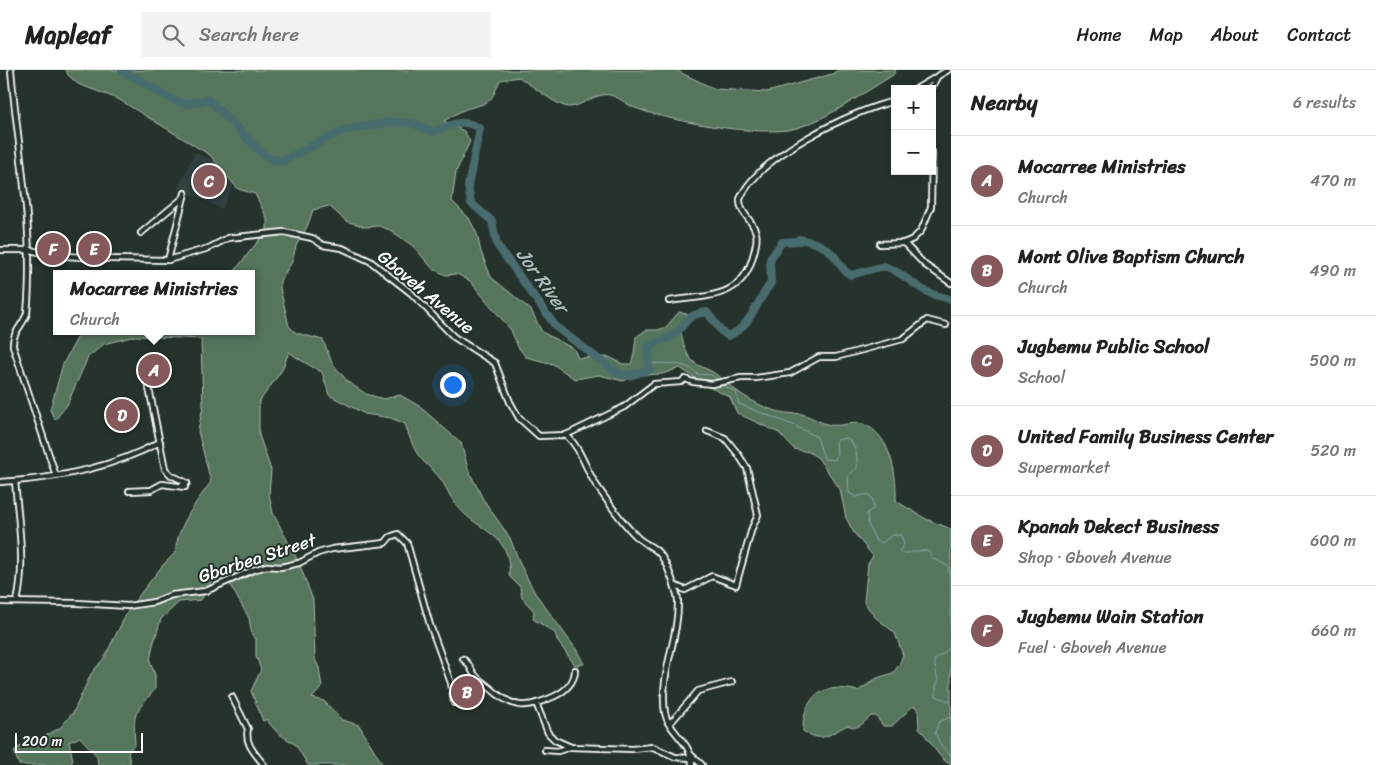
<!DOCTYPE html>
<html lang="en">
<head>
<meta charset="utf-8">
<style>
  :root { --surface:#fff; --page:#f2f2f2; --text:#222; --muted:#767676; --line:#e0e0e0; --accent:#85585c }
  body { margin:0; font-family:Sriracha,sans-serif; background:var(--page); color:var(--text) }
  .controls { position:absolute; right:15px; top:15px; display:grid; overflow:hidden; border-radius:0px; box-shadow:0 2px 8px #0003 }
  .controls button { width:45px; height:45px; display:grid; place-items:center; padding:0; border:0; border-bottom:1px solid var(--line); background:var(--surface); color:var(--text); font:25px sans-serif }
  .scale { position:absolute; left:15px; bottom:12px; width:128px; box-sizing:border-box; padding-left:5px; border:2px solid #fff; border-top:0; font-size:14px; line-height:18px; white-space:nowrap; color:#fff; -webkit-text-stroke:4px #26332d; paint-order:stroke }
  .you { position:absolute; left:452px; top:314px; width:18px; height:18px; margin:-12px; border:4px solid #fff; border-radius:50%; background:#1a73e8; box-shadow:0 0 0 8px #1a73e833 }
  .badge { display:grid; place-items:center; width:32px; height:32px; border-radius:50%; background:var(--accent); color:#fff; font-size:16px; font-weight:700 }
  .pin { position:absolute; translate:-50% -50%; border:2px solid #fff; box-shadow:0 1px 5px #0006 }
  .popup { position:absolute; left:53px; top:200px; width:202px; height:65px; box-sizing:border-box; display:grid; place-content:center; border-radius:0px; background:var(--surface); filter:drop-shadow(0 1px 4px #0005); font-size:16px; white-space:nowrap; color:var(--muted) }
  .popup b { font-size:19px; color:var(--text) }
  .popup::after { content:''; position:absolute; left:50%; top:100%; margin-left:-10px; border:10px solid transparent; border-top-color:var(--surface) }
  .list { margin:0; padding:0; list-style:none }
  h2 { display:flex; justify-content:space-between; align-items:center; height:65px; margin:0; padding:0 20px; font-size:21px }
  h2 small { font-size:16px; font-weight:400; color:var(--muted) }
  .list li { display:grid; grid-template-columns:32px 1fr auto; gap:15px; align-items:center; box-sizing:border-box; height:90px; padding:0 20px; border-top:1px solid var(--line) }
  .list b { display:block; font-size:19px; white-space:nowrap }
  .list p { margin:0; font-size:16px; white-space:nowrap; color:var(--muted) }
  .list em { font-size:16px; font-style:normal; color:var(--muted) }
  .icon { flex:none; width:28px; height:28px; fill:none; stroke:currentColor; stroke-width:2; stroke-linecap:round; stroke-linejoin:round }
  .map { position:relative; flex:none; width:951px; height:695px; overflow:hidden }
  header { display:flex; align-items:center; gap:30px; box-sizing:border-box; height:70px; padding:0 25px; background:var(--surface); border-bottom:1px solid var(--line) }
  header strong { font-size:24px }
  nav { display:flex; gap:28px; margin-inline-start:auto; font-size:18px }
  .search { width:350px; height:45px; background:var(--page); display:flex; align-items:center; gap:12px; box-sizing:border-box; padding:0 18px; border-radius:0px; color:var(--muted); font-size:19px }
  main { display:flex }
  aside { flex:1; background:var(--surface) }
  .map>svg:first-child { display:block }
  .built { fill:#334040 }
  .green { fill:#55745d; stroke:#aabaae }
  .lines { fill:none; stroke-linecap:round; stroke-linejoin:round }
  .stream { stroke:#91a7a8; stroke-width:1 }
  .river { stroke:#486c6e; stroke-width:8 }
  .street-casing { stroke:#fff; stroke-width:8 }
  .street { stroke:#26332d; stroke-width:4.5 }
  .labels { text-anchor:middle; stroke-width:4; stroke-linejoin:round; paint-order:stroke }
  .street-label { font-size:18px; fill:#fff; stroke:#26332d }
  .water-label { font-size:19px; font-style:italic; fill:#adbdbe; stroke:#26332d }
</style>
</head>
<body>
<header>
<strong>Mapleaf</strong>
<div class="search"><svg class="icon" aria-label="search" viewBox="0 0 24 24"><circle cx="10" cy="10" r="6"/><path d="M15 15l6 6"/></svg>Search here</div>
<nav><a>Home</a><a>Map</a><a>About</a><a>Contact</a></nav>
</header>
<main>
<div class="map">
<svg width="951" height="695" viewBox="0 0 951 695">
  <rect width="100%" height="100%" fill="#26332d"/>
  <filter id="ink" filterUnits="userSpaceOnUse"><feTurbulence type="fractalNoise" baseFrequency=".02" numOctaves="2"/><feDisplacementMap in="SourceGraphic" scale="10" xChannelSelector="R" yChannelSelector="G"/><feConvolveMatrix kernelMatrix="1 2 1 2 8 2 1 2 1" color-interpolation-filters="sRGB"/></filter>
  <g filter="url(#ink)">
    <path class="built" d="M195,82L239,103L222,139L178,118Z"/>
    <path class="green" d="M66,0H675L715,19L767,22L832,4L838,0H896L893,5C863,23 830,48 797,58C764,68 665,51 633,37C626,34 620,28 613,26C598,20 584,36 570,37C559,38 530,14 519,7L500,10C490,35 490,32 466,39C458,42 451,47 444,51L464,61L470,71L456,102L452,131L469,148L477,164L481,182L491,207L531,240L542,262L574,279L578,288L609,287L623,294H631L634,284L636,267L646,260H658L666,257L679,242L693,246L680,257C683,272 685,289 700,296C706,299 713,301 717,305C737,322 759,339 786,343C791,344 797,343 802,344C812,347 820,353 830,355C846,357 856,348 871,358C892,373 897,407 896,431L926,449L951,459V695C936,687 932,670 919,659L918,638L913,636L892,656H883L876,646H871C863,653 858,661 848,655C828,664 824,674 803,661C803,625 824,612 858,621L877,608L893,603L899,595L903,585L895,563L875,547L864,532L868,494L873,486L854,463L846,448L840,419L818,388L809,382L794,379L779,363L737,343L730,327L709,317L680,298L662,304L640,305L623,311L599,305L575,309L553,294L526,287L518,277L511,260L470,211L457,204L446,205L433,199L413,176L390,160L379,156L365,157L346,151L329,136L313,140L307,157L296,176L292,192L280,211V218L289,256L296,263L323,270L332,293L348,312L366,324L384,329L400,325L419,336L461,373L468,399L483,429L510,468L520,494L535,523L576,579L584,594L575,595L558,572L555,563L533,549L534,541L522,528L520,517L509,506C512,463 480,463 458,437C451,429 447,419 442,411C436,401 425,395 419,386C412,377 409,364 405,354L391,348L365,344L329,325L322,302C310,296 300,290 289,282L282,300L259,332V365L271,400L269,424L273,443L299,493L313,530L315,589L319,598L322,617L312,628L324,631L342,650L359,655L383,695H308L296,675L278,663L268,652V649L263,651L251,621L261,600L256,586V569L252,565L249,548L225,506L215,505L201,530L179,532L161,549L153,575L150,591L155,605V619C134,645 133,640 135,674L128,683L131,695H98L97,686L80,667L69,672L73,690L70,695H19L14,681L26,672L39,669L60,658L74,641L91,604L104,588L130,537L163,495L175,483C178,455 195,434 211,412L198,361L203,336L201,269L135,266L104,274L88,287L67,335L55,350L50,340L63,294L81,261H252V204H232L267,160V148L255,124L238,119L210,85L118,29L78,14L68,5Z"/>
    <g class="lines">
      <g class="stream">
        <path d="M649,300L648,293C665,294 686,291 697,304L712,305L720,311"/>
        <path d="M719,314L736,322L739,334L793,355L817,367L824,389L835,390L837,383L836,370L847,368C856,375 858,387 857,398L848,405L849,423L856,427L868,424L872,428L874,438L867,443L868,454L876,471L882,473L892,465H901L904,474L899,482C909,486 920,477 929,482L932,488L948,496L951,514"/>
        <path d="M951,570L949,579L934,590L938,612L936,615V626L951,632"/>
        <path d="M951,647L939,652L935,662L940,674L951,686"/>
      </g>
      <path class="river" d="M122,0L173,30L186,34L209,30L267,88L282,91L342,61L389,52L412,53L434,62C452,54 461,48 480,58L468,116L471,133L492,151L497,175L556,257L617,303L629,306L649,300L648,279C656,270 666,271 675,264C689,252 684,245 707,242L721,261L728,266C751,257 756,232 771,213L770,189L782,172L799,171V169C817,172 830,177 840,194C844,200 845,202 851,205L884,196C902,201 915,218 932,224C939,227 944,226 951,230"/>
      <defs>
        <g id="street">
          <path d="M11,0C18,81 35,162 27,243C23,256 12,262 13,276L56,406"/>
          <path d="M916,19L948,0"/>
          <path d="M931,19L937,7"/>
          <path d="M141,163L183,128"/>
          <path d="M904,173L925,195L951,213"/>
          <path d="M880,174L904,173L913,169L921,161L931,137L932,82"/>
          <path d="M0,180H30L52,185L110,189L168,190L209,178L228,168L284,162L312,168L323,175L342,178L370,191L411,223L454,267L495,293L510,332L519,348L539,366L566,365L624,337L654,314L681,312L685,309L693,312L712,314L741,308H756L790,303L819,287H836L903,269L927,250L946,255"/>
          <path d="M168,190L185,123"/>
          <path d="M669,231C706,225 742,230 753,186C755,179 758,170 756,163C753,150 739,143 740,129C758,86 851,41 895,31"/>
          <path d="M146,303L165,399L171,405L187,413"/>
          <path d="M566,365C582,379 586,402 599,419C610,435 623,454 637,467C643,473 652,476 658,482C666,489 677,521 678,530C679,569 659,604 665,643C669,663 692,672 692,695"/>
          <path d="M15,411C18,450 26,494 17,531"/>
          <path d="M0,412C55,409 112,398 160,372"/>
          <path d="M129,421L151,420L162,414L185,417L183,412"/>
          <path d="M676,516L685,520L712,506L736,515L752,458L758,445L747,398L738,384L725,368L707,361"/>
          <path d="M0,532L77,533L128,536L154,532L172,525L206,521L253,500L267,496L281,497L299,493L318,483L332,479L385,473L390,467L398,464L407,473L430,555L451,613L454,633"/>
          <path d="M463,589C470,594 470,598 474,604C478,609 484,613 489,617C513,639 525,640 555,626C565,621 575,612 575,600"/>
          <path d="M232,627L248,659C244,674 256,684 264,695"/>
          <path d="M536,633L548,663L555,670L571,677L632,679L653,677L675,687L692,688"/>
          <path d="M668,653L673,650L698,621L732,612"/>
          <path d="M545,680L558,681L570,677"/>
          <path d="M690,684L702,695"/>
        </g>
      </defs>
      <use href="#street" class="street-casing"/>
      <use href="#street" class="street"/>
    </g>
  </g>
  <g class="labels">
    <g class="street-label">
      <text transform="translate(426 222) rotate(40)" y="6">Gboveh Avenue</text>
      <text transform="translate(257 488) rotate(-18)" y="6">Gbarbea Street</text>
    </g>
    <g class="water-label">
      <text transform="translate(543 210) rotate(54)" y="7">Jor River</text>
    </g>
  </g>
</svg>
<div class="controls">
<button>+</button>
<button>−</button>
</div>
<div class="scale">200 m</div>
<div class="you"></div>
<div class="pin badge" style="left:154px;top:300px">A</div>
<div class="popup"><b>Mocarree Ministries</b>Church</div>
<div class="pin badge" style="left:467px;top:622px">B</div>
<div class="pin badge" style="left:209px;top:111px">C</div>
<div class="pin badge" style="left:122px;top:345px">D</div>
<div class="pin badge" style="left:94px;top:179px">E</div>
<div class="pin badge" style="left:53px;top:179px">F</div>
</div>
<aside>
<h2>Nearby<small>6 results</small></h2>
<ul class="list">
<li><span class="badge">A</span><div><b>Mocarree Ministries</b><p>Church</p></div><em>470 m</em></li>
<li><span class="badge">B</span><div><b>Mont Olive Baptism Church</b><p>Church</p></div><em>490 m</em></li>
<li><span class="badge">C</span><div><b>Jugbemu Public School</b><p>School</p></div><em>500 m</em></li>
<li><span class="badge">D</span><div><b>United Family Business Center</b><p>Supermarket</p></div><em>520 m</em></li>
<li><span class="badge">E</span><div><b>Kpanah Dekect Business</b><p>Shop · Gboveh Avenue</p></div><em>600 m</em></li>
<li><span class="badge">F</span><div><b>Jugbemu Wain Station</b><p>Fuel · Gboveh Avenue</p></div><em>660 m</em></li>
</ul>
</aside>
</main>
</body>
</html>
